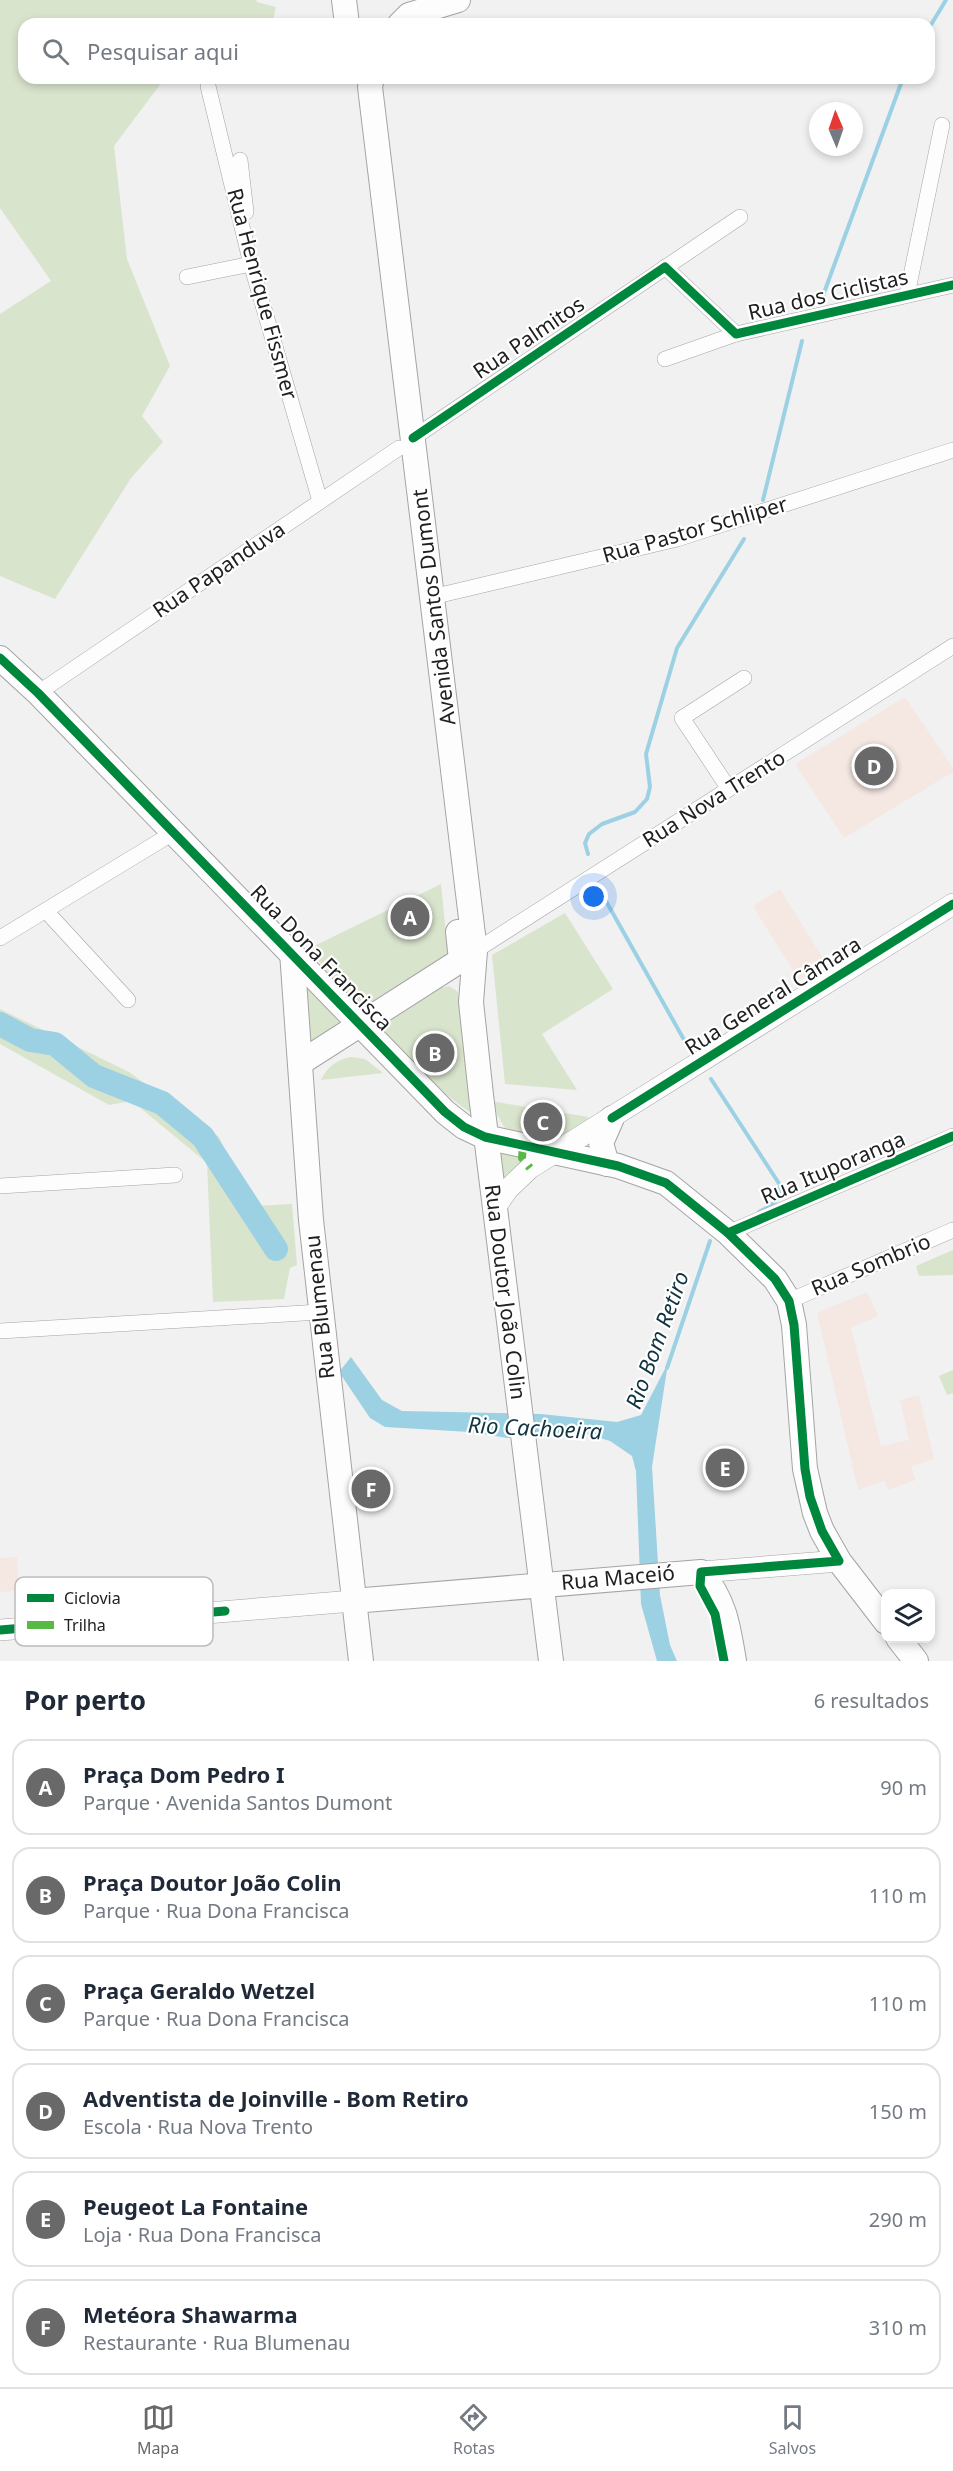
<!DOCTYPE html>
<html lang="pt">
<head>
<meta charset="utf-8">
<style>
  :root { --surface:#fff; --page:#f2f2f3; --text:#1f2937; --muted:#747a83; --line:#e0e1e3; --accent:#69696a }
  body { margin:0; font-family:"Noto Sans",sans-serif; background:var(--page); color:var(--text) }
  .controls { position:absolute; right:18px; bottom:18px; display:grid; overflow:hidden; border-radius:12px; box-shadow:0 3px 9px #0003 }
  .controls button { width:54px; height:54px; display:grid; place-items:center; padding:0; border:0; border-bottom:2px solid var(--line); background:var(--surface); color:var(--text); font:30px sans-serif }
  .compass { position:absolute; left:809px; top:102px; width:54px; height:54px; border-radius:50%; background:var(--surface); box-shadow:0 3px 9px #0003; rotate:358deg }
  .you { position:absolute; left:594px; top:897px; width:21px; height:21px; margin:-15px; border:4px solid #fff; border-radius:50%; background:#1a73e8; box-shadow:0 0 0 9px #1a73e833 }
  .badge { display:grid; place-items:center; width:39px; height:39px; border-radius:50%; background:var(--accent); color:#fff; font-size:20px; font-weight:700 }
  .pin { position:absolute; translate:-50% -50%; border:3px solid #fff; box-shadow:0 2px 6px #0006 }
  .list { margin:0; padding:0; list-style:none }
  h2 { display:flex; justify-content:space-between; align-items:center; height:78px; margin:0; padding:0 24px; font-size:26px }
  h2 small { font-size:20px; font-weight:400; color:var(--muted) }
  .list li { display:grid; grid-template-columns:39px 1fr auto; gap:18px; align-items:center; box-sizing:border-box; height:96px; margin:0 12px 12px; padding:0 12px; border:2px solid var(--line); border-radius:18px }
  .list b { display:block; font-size:22px; white-space:nowrap }
  .list p { margin:0; font-size:20px; white-space:nowrap; color:var(--muted) }
  .list em { font-size:20px; font-style:normal; color:var(--muted) }
  .icon { flex:none; width:33px; height:33px; fill:none; stroke:currentColor; stroke-width:2; stroke-linecap:round; stroke-linejoin:round }
  .map { position:relative; flex:none; width:953px; height:1661px; overflow:hidden }
  .search { position:absolute; background:var(--surface); box-shadow:0 3px 9px #0003; left:18px; right:18px; top:18px; height:66px; display:flex; align-items:center; gap:15px; box-sizing:border-box; padding:0 21px; border-radius:18px; color:var(--muted); font-size:22px }
  .sheet { height:726px; background:var(--surface) }
  nav { display:flex; justify-content:space-around; align-items:center; box-sizing:border-box; height:84px; border-top:2px solid var(--line); background:var(--surface); font-size:16px; color:var(--muted) }
  nav a { display:grid; justify-items:center; gap:3px }
  nav .on { color:var(--accent) }
  .map>svg:first-child { display:block }
  .education { fill:#f5e8e3 }
  .green { fill:#d9e4cd }
  .water { fill:#9cd1e3 }
  .lines { fill:none; stroke-linecap:round; stroke-linejoin:round }
  .stream { stroke:#9cd1e3; stroke-width:4 }
  .river { stroke:#9cd1e3; stroke-width:24 }
  .street-casing { stroke:#a5a4a5; stroke-width:16 }
  .secondary-casing { stroke:#a5a4a5; stroke-width:22 }
  .primary-casing { stroke:#a5a4a5; stroke-width:26 }
  .street { stroke:#fdfdfd; stroke-width:15 }
  .secondary { stroke:#fdfdfd; stroke-width:21 }
  .primary { stroke:#fdfdfd; stroke-width:24 }
  .quiet { stroke:#58b947; stroke-width:8; stroke-dasharray:15 8; stroke-linecap:butt }
  .cycleway-casing { stroke:#fff; stroke-width:13 }
  .cycleway { stroke:#00873e; stroke-width:9 }
  .labels { text-anchor:middle; stroke-width:4.5; stroke-linejoin:round; paint-order:stroke }
  .street-label { font-size:21px; fill:#202021; stroke:#fff }
  .water-label { font-size:22px; font-style:italic; fill:#113540; stroke:#fff }
  .key { fill:#fff; stroke:#bcbcbc; stroke-width:1.5 }
  .key-label { font-size:16px; fill:#202021 }
</style>
</head>
<body>
<div class="map">
<svg width="953" height="1661" viewBox="0 0 953 1661">
  <rect width="100%" height="100%" fill="#f1f1f2"/>
  <g class="education">
    <path d="M905,697L953,768V772L844,838L795,764Z"/>
    <path d="M780,889L826,963L799,980L753,906Z"/>
    <path d="M867,1292L878,1316L851,1328L881,1446L909,1440L900,1400L919,1395L934,1459L911,1466L916,1480L888,1490L884,1481L858,1490L817,1313Z"/>
    <path d="M17,1557L19,1591L0,1592V1558Z"/>
  </g>
  <g class="green">
    <path d="M0,0H256L257,2L276,7L272,24H24V78H165L114,146L127,259L170,366L142,416L163,442L131,478L55,599L0,576V314L51,281L0,208Z"/>
    <path d="M441,884L448,954L362,1010L308,949Z"/>
    <path d="M565,913L613,989L542,1034L577,1090L505,1084L492,955Z"/>
    <path d="M304,982L342,1022L308,1044Z"/>
    <path d="M449,986L458,992L474,1115C436,1090 407,1057 377,1024L441,988Z"/>
    <path d="M0,1009L129,1072L219,1137L241,1184L255,1206L292,1204L297,1265L290,1268L284,1299L213,1302L207,1163L132,1101L109,1105L0,1044Z"/>
    <path d="M351,1057L365,1059L383,1073L321,1080C327,1067 336,1060 351,1057Z"/>
    <path d="M490,1101L589,1117L576,1132L550,1139L517,1134L504,1127Z"/>
    <path d="M497,1148L539,1155L502,1181Z"/>
    <path d="M953,1250V1275L919,1276L916,1266Z"/>
    <path d="M953,1370V1393L947,1395L939,1376Z"/>
  </g>
  <path class="water" d="M351,1357L382,1400L402,1411L541,1414L617,1422L641,1415L668,1363L652,1467L660,1595L670,1645L677,1661H657L641,1604L636,1471L632,1456L610,1441L587,1434L507,1438L470,1432L385,1427L370,1418L339,1372Z"/>
  <g class="lines">
    <g class="stream">
      <path d="M929,28L946,0"/>
      <path d="M821,301L903,78"/>
      <path d="M763,500L802,341"/>
      <path d="M588,854L585,843L589,834L602,824L635,812L647,799L650,787L646,754L677,648L744,539"/>
      <path d="M602,894L687,1045"/>
      <path d="M711,1079L780,1185C780,1201 773,1205 759,1212"/>
      <path d="M667,1368L710,1241"/>
    </g>
    <path class="river" d="M0,1024L30,1040L55,1044L94,1076L162,1103L203,1137L276,1249"/>
    <defs>
      <g id="street">
        <path d="M208,86L251,264L320,501"/>
        <path d="M240,160L246,212"/>
        <path d="M665,267L736,334L953,285"/>
        <path d="M187,277L251,264"/>
        <path d="M907,295L942,125"/>
        <path d="M665,359L736,334"/>
        <path d="M413,438L740,217"/>
        <path d="M432,597L677,539L953,450"/>
        <path d="M38,693L399,448"/>
        <path d="M729,789L682,718L744,678"/>
        <path d="M46,911L128,1000"/>
        <path d="M0,938L173,833"/>
        <path d="M475,951L953,646"/>
        <path d="M0,1186L175,1175"/>
        <path d="M728,1233L953,1136"/>
        <path d="M789,1301L953,1230"/>
        <path d="M0,1331L320,1312"/>
      </g>
      <g id="secondary">
        <path d="M494,1209L508,1189L530,1168L953,904"/>
        <path d="M701,1572L839,1561"/>
        <path d="M0,1630L353,1601"/>
      </g>
      <g id="primary">
        <path d="M344,0L347,24"/>
        <path d="M400,24L409,15L458,0"/>
        <path d="M372,78L370,87L475,951L471,1002L481,1095L551,1661"/>
        <path d="M0,658L38,693L445,1112L464,1127L485,1137L618,1166L666,1183L728,1233L775,1279L789,1301L794,1325L805,1469L815,1513L822,1531L839,1561L886,1622"/>
        <path d="M292,952L311,1220L361,1661"/>
        <path d="M300,1063L461,960L458,932"/>
        <path d="M607,1164L601,1143L612,1118"/>
        <path d="M353,1601L701,1572C725,1601 728,1625 734,1661"/>
        <path d="M898,1638L916,1661"/>
      </g>
    </defs>
    <use href="#street" class="street-casing"/>
    <use href="#secondary" class="secondary-casing"/>
    <use href="#primary" class="primary-casing"/>
    <use href="#street" class="street"/>
    <use href="#secondary" class="secondary"/>
    <use href="#primary" class="primary"/>
    <path class="quiet" d="M523,1145L522,1158L530,1168"/>
    <defs>
      <g id="cycleway">
        <path d="M413,438L665,267L736,334L953,285"/>
        <path d="M0,658L38,693L445,1112L464,1127L485,1137L618,1166L666,1183L728,1233L775,1279L789,1301L794,1325L805,1469L810,1497L822,1531L839,1561L701,1572L700,1586L715,1614L724,1661"/>
        <path d="M612,1118L953,904"/>
        <path d="M728,1233L953,1136"/>
        <path d="M0,1630L225,1611"/>
      </g>
    </defs>
    <use href="#cycleway" class="cycleway-casing"/>
    <use href="#cycleway" class="cycleway"/>
  </g>
  <g class="labels">
    <g class="street-label">
      <text transform="translate(262 294) rotate(75)" y="7">Rua Henrique Fissmer</text>
      <text transform="translate(828 295) rotate(-13)" y="7">Rua dos Ciclistas</text>
      <text transform="translate(529 338) rotate(-34)" y="7">Rua Palmitos</text>
      <text transform="translate(695 530) rotate(-16)" y="7">Rua Pastor Schliper</text>
      <text transform="translate(219 570) rotate(-34)" y="7">Rua Papanduva</text>
      <text transform="translate(434 607) rotate(-97)" y="7">Avenida Santos Dumont</text>
      <text transform="translate(714 799) rotate(-32)" y="7">Rua Nova Trento</text>
      <text transform="translate(321 958) rotate(46)" y="7">Rua Dona Francisca</text>
      <text transform="translate(773 996) rotate(-32)" y="7">Rua General Câmara</text>
      <text transform="translate(833 1168) rotate(-23)" y="7">Rua Ituporanga</text>
      <text transform="translate(871 1265) rotate(-23)" y="7">Rua Sombrio</text>
      <text transform="translate(505 1292) rotate(83)" y="7">Rua Doutor João Colin</text>
      <text transform="translate(320 1307) rotate(-96)" y="7">Rua Blumenau</text>
      <text transform="translate(618 1578) rotate(-5)" y="7">Rua Maceió</text>
    </g>
    <g class="water-label">
      <text transform="translate(657 1340) rotate(-70)" y="8">Rio Bom Retiro</text>
      <text transform="translate(535 1428) rotate(3)" y="8">Rio Cachoeira</text>
    </g>
  </g>
  <rect x="15" y="1577" width="198" height="69" rx="9" class="key"/>
  <rect x="27" y="1594" width="27" height="8" fill="#00873e"/>
  <rect x="27" y="1621" width="27" height="8" fill="#58b947"/>
  <g class="key-label">
    <text x="64" y="1604">Ciclovia</text>
    <text x="64" y="1631">Trilha</text>
  </g>
</svg>
<div class="controls">
<button><svg class="icon" aria-label="layers" viewBox="0 0 24 24"><path d="M12 4l9 5-9 5-9-5zM3 14l9 5 9-5"/></svg></button>
</div>
<svg class="compass" viewBox="-18 -18 36 36"><path d="M0-13l5 13h-10z" fill="#e53935"/><path d="M0 13l5-13h-10z" fill="#747a83"/></svg>
<div class="you"></div>
<div class="pin badge" style="left:410px;top:917px">A</div>
<div class="pin badge" style="left:435px;top:1053px">B</div>
<div class="pin badge" style="left:543px;top:1122px">C</div>
<div class="pin badge" style="left:874px;top:766px">D</div>
<div class="pin badge" style="left:725px;top:1468px">E</div>
<div class="pin badge" style="left:371px;top:1489px">F</div>
<div class="search"><svg class="icon" aria-label="search" viewBox="0 0 24 24"><circle cx="10" cy="10" r="6"/><path d="M15 15l6 6"/></svg>Pesquisar aqui</div>
</div>
<section class="sheet">
<h2>Por perto<small>6 resultados</small></h2>
<ul class="list">
<li><span class="badge">A</span><div><b>Praça Dom Pedro I</b><p>Parque · Avenida Santos Dumont</p></div><em>90 m</em></li>
<li><span class="badge">B</span><div><b>Praça Doutor João Colin</b><p>Parque · Rua Dona Francisca</p></div><em>110 m</em></li>
<li><span class="badge">C</span><div><b>Praça Geraldo Wetzel</b><p>Parque · Rua Dona Francisca</p></div><em>110 m</em></li>
<li><span class="badge">D</span><div><b>Adventista de Joinville - Bom Retiro</b><p>Escola · Rua Nova Trento</p></div><em>150 m</em></li>
<li><span class="badge">E</span><div><b>Peugeot La Fontaine</b><p>Loja · Rua Dona Francisca</p></div><em>290 m</em></li>
<li><span class="badge">F</span><div><b>Metéora Shawarma</b><p>Restaurante · Rua Blumenau</p></div><em>310 m</em></li>
</ul>
</section>
<nav>
<a class="on"><svg class="icon" aria-label="map" viewBox="0 0 24 24"><path d="M3 6l6-2 6 2 6-2v14l-6 2-6-2-6 2zM9 4v14M15 6v14"/></svg>Mapa</a>
<a><svg class="icon" aria-label="directions" viewBox="0 0 24 24"><path d="M12 3l9 9-9 9-9-9zM9 14v-3h6M13 9l2 2-2 2"/></svg>Rotas</a>
<a><svg class="icon" aria-label="saved" viewBox="0 0 24 24"><path d="M7 4h10v16l-5-4-5 4z"/></svg>Salvos</a>
</nav>
</body>
</html>
